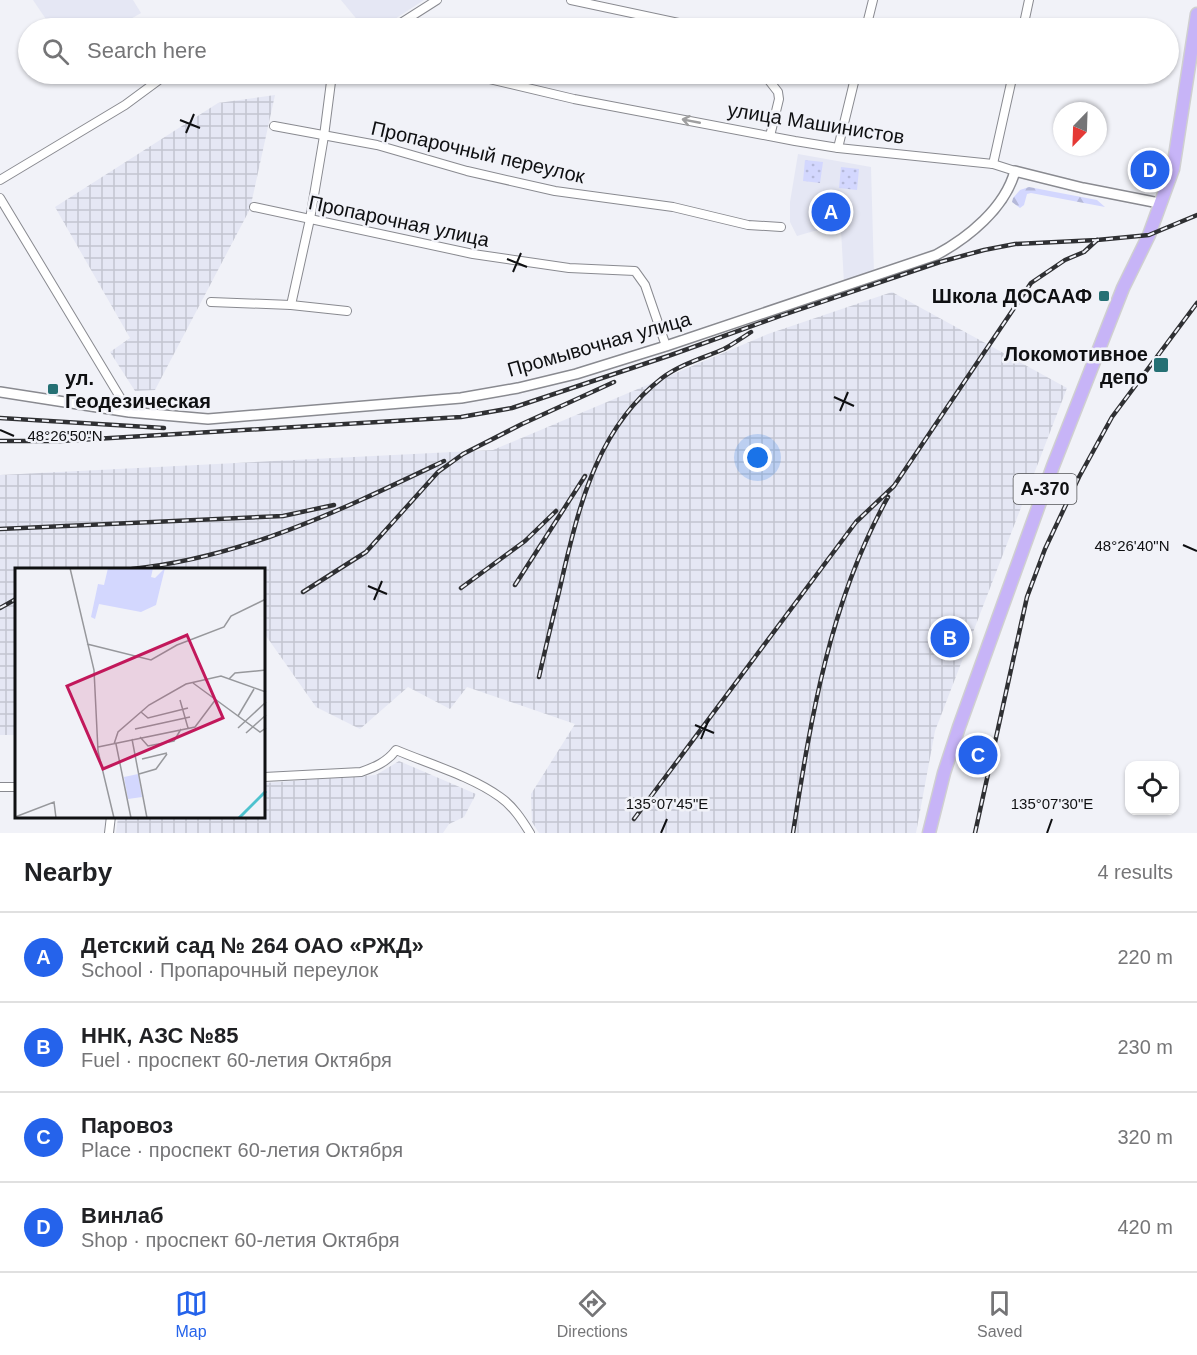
<!DOCTYPE html>
<html lang="en">
<head>
<meta charset="utf-8">
<style>
  :root { --surface:#fff; --page:#f6f6f6; --text:#202124; --muted:#757577; --line:#e0e0e0; --accent:#2563eb }
  body { margin:0; font-family:Helvetica,sans-serif; background:var(--page); color:var(--text) }
  .controls { position:absolute; right:18px; bottom:18px; display:grid; overflow:hidden; border-radius:12px; box-shadow:0 2px 4px #0004 }
  .controls button { width:54px; height:54px; display:grid; place-items:center; padding:0; border:0; border-bottom:2px solid var(--line); background:var(--surface); color:var(--text); font:30px sans-serif }
  .compass { position:absolute; left:1053px; top:102px; width:54px; height:54px; border-radius:50%; background:var(--surface); box-shadow:0 2px 4px #0004; rotate:203deg }
  .you { position:absolute; left:758px; top:458px; width:21px; height:21px; margin:-15px; border:4px solid #fff; border-radius:50%; background:#1a73e8; box-shadow:0 0 0 9px #1a73e833 }
  .badge { display:grid; place-items:center; width:39px; height:39px; border-radius:50%; background:var(--accent); color:#fff; font-size:20px; font-weight:700 }
  .pin { position:absolute; translate:-50% -50%; border:3px solid #fff; box-shadow:0 2px 6px #0006 }
  .list { margin:0; padding:0; list-style:none }
  h2 { display:flex; justify-content:space-between; align-items:center; height:78px; margin:0; padding:0 24px; font-size:26px }
  h2 small { font-size:20px; font-weight:400; color:var(--muted) }
  .list li { display:grid; grid-template-columns:39px 1fr auto; gap:18px; align-items:center; box-sizing:border-box; height:90px; padding:0 24px; border-top:2px solid var(--line) }
  .list b { display:block; font-size:22px; white-space:nowrap }
  .list p { margin:0; font-size:20px; white-space:nowrap; color:var(--muted) }
  .list em { font-size:20px; font-style:normal; color:var(--muted) }
  .icon { flex:none; width:33px; height:33px; fill:none; stroke:currentColor; stroke-width:2; stroke-linecap:round; stroke-linejoin:round }
  .map { position:relative; flex:none; width:1197px; height:833px; overflow:hidden }
  .search { position:absolute; background:var(--surface); box-shadow:0 2px 4px #0004; left:18px; right:18px; top:18px; height:66px; display:flex; align-items:center; gap:15px; box-sizing:border-box; padding:0 21px; border-radius:33px; color:var(--muted); font-size:22px }
  .sheet { height:438px; background:var(--surface) }
  nav { display:flex; justify-content:space-around; align-items:center; box-sizing:border-box; height:84px; border-top:2px solid var(--line); background:var(--surface); font-size:16px; color:var(--muted) }
  nav a { display:grid; justify-items:center; gap:3px }
  nav .on { color:var(--accent) }
  .map>svg:first-child { display:block }
  .built { fill:#e5e7f4 }
  .industrial { fill:url(#industrial-grid) }
  .grass { fill:url(#grass-dots) }
  .forest { fill:url(#forest-firs) }
  .lines { fill:none; stroke-linecap:round; stroke-linejoin:round }
  .minor-casing { stroke:#898a90; stroke-width:10 }
  .tertiary-casing { stroke:#898a90; stroke-width:12 }
  .trunk-casing { stroke:#cfcfd0; stroke-width:15 }
  .minor { stroke:#fff; stroke-width:8 }
  .tertiary { stroke:#fff; stroke-width:9 }
  .trunk { stroke:#c7b4f7; stroke-width:12 }
  .rail-casing { stroke:#2f3033; stroke-width:4.5 }
  .rail { stroke:#f1f2f8; stroke-width:2; stroke-dasharray:7; stroke-linecap:butt }
  .oneway { stroke:#9f9fa0 }
  .ticks { fill:none; stroke:#0f1012; stroke-width:2 }
  .poi-dot { fill:#257074; stroke:#f1f2f8; stroke-width:2 }
  .labels { text-anchor:middle; stroke-width:5; stroke-linejoin:round; paint-order:stroke }
  .shield { fill:#f1f2f8; stroke:#535457; stroke-width:1.5 }
  .shield-label { font-size:18px; font-weight:bold; fill:#0f1012 }
  .street-label { font-size:20px; fill:#0f1012; stroke:#f1f2f8 }
  .poi-label { font-size:20px; font-weight:bold; fill:#0f1012; stroke:#f1f2f8; text-anchor:end }
  .inset-river { fill:none; stroke:#4ec2ce; stroke-width:3 }
  .inset-road { fill:none; stroke:#97989c; stroke-width:1.5 }
  .view { fill:#c2185b; fill-opacity:0.15; stroke:#c2185b; stroke-width:3 }
  .inset-edge { fill:none; stroke:#0f1012; stroke-width:3 }
  .ticks-label { font-size:15px; text-anchor:middle; fill:#0f1012; stroke:#f1f2f8; stroke-width:5; stroke-linejoin:round; paint-order:stroke }
</style>
</head>
<body>
<div class="map">
<svg width="1197" height="833" viewBox="0 0 1197 833">
  <defs>
    <pattern id="industrial-grid" width="8" height="8" patternUnits="userSpaceOnUse" patternTransform="scale(1.5)"><rect width="8" height="8" fill="#e5e7f4"/><path d="M0 4h8M4 0v8" fill="none" stroke="#c3c5d0"/></pattern>
    <pattern id="grass-dots" width="8" height="8" patternUnits="userSpaceOnUse" patternTransform="scale(1.5)"><rect width="8" height="8" fill="#d3d7fe"/><path d="M2 2h.1M6 6h.1" fill="none" stroke="#b4b8d9" stroke-width="1.8" stroke-linecap="round"/></pattern>
    <pattern id="forest-firs" width="22" height="20" patternUnits="userSpaceOnUse" patternTransform="scale(1.5)"><rect width="22" height="20" fill="#d3d7fe"/><path d="M5 1l3.5 6h-7zM16 11l3.5 6h-7z" fill="#b4b8d9"/></pattern>
  </defs>
  <rect width="100%" height="100%" fill="#f1f2f8"/>
  <g class="built">
    <path d="M33,0H133L141,13L115,28H52Z"/>
    <path d="M341,0H424L381,28H364Z"/>
    <path d="M798,154L871,167L874,274L844,283L841,230L814,231L797,236L790,222V202Z"/>
  </g>
  <g class="industrial">
    <path d="M275,95L250,209L155,390L135,391L110,352L130,338L55,207L218,103Z"/>
    <path d="M892,292L1067,388L935,731L916,833H539L532,822L531,794L575,724L467,687L450,709L408,687L360,729L316,707L264,633V569H16V735H0V475L493,450L768,334Z"/>
    <path d="M399,761L476,794L464,817L449,824L443,833H116L118,817L264,816V783L376,775Z"/>
  </g>
  <g class="grass">
    <path d="M805,160L823,162L820,183L803,181Z"/>
    <path d="M841,167L859,169L857,190L839,188Z"/>
  </g>
  <path class="forest" d="M1029,187L1097,200L1105,207L1031,193L1027,194L1024,205L1020,208L1012,202L1013,198L1020,190Z"/>
  <g class="lines">
    <defs>
      <g id="minor">
        <path d="M571,0L702,28"/>
        <path d="M249,28C261,24 269,25 282,28"/>
        <path d="M393,28L437,0"/>
        <path d="M866,28L873,0"/>
        <path d="M1023,28L1029,0"/>
        <path d="M468,74L574,99L795,141L838,148L993,164L1015,171"/>
        <path d="M764,74L778,92L779,99L770,136"/>
        <path d="M274,126L377,145L467,171L555,191L673,207L748,225L781,227"/>
        <path d="M838,148L856,74"/>
        <path d="M993,164L1013,74"/>
        <path d="M0,180L125,105L167,74"/>
        <path d="M0,198L129,412"/>
        <path d="M254,207L473,254L569,268L635,271L645,285L666,346"/>
        <path d="M211,302L291,305L347,311"/>
        <path d="M291,305L310,219L324,136L332,74"/>
        <path d="M264,777L361,772C375,767 387,762 396,750C429,764 471,776 500,797C513,806 522,820 530,833"/>
        <path d="M0,787H16"/>
        <path d="M109,833L111,816"/>
      </g>
      <path id="tertiary" d="M0,392L129,412L208,419L461,398L518,388L576,374L666,346L936,255C968,238 1005,208 1015,171L1083,188L1159,203"/>
      <path id="trunk" d="M929,833L944,773L959,727L1053,466L1123,288L1149,235L1173,169L1197,14"/>
    </defs>
    <use href="#minor" class="minor-casing"/>
    <use href="#tertiary" class="tertiary-casing"/>
    <use href="#trunk" class="trunk-casing"/>
    <use href="#minor" class="minor"/>
    <use href="#tertiary" class="tertiary"/>
    <use href="#trunk" class="trunk"/>
    <defs>
      <g id="rail">
        <path d="M0,418L164,428"/>
        <path d="M0,441H61L461,417L512,408L671,355L780,316L940,262L984,250L1015,244L1097,240L1149,235L1197,215"/>
        <path d="M0,529L283,516L334,505"/>
        <path d="M132,569C245,557 343,509 444,461"/>
        <path d="M515,585L585,476"/>
        <path d="M461,588L525,541L556,511"/>
        <path d="M303,592L366,552L438,472L463,454L522,424L614,382"/>
        <path d="M0,608L16,599"/>
        <path d="M539,677C547,641 556,606 564,570C581,498 600,426 662,378C681,364 703,358 724,349C733,344 742,338 751,332"/>
        <path d="M634,819L856,522L894,486L1031,283L1065,260L1084,252L1097,240"/>
        <path d="M793,833C811,717 830,601 888,497"/>
        <path d="M975,833L1027,597L1045,549L1079,477L1112,417L1197,303"/>
      </g>
    </defs>
    <use href="#rail" class="rail-casing"/>
    <use href="#rail" class="rail"/>
  </g>
  <defs><path id="oneway-shaft" d="M-6 0H5M1.5-3L5.5 0L1.5 3" fill="none" stroke-width="1.6" stroke-linecap="round" stroke-linejoin="round" transform="scale(1.5)"/></defs>
  <use class="oneway" href="#oneway-shaft" transform="translate(691 121) rotate(-169)"/>
  <path class="ticks" d="M180,120L200,128M186,133L194,114M507,259L527,267M513,272L521,253M834,397L854,406M840,411L848,392M0,430L14,436M1183,545L1197,551M368,586L387,594M374,600L382,581M695,725L714,733M701,739L709,719M661,833L667,819M1047,833L1052,819"/>
  <g class="poi-dot">
    <rect x="1098" y="290" width="12" height="12" rx="3"/>
    <rect x="1153" y="357" width="16" height="16" rx="3"/>
    <rect x="47" y="383" width="12" height="12" rx="3"/>
  </g>
  <g class="labels">
    <rect class="shield" x="1013.5" y="474" width="63" height="30" rx="4.5"/>
    <g class="shield-label">
      <text x="1045" y="495">А-370</text>
    </g>
    <g class="street-label">
      <text transform="translate(816 123) rotate(9)" y="7">улица Машинистов</text>
      <text transform="translate(478 152) rotate(13)" y="7">Пропарочный переулок</text>
      <text transform="translate(399 221) rotate(12)" y="7">Пропарочная улица</text>
      <text transform="translate(599 344) rotate(-16)" y="7">Промывочная улица</text>
    </g>
    <g class="poi-label">
      <text x="1092" y="303">Школа ДОСААФ</text>
      <text x="1148" y="361">Локомотивное<tspan x="1148" dy="23">депо</tspan></text>
      <text x="65" y="385" text-anchor="start">ул.<tspan x="65" dy="23">Геодезическая</tspan></text>
    </g>
  </g>
  <g transform="translate(15 568)">
    <rect width="250" height="250" fill="#f1f2f8"/>
    <path d="M93,0H138L136,9L140,10L150,0L141,37L126,44L84,36L80,51L76,49L83,16L89,17Z" fill="#d3d7fe"/>
    <path d="M123,206L127,229L113,231L109,209Z" fill="#d3d7fe"/>
    <path class="inset-river" d="M224,250L251,223"/>
    <path class="inset-road" d="M55,0L79,102L83,183L99,250M72,76L136,92L162,77L209,59L216,48L251,31M214,111L220,105L251,102M178,115L245,164L251,160M165,132L173,160M126,144L133,150L173,140M223,148L239,121M223,160L251,134M120,161L175,149M231,165L251,147M125,169L133,178L159,173L166,161M117,171L132,250M99,176L103,164L134,137L171,116L206,108L251,124M101,176L116,250M83,179L180,159L201,131M127,191L152,185M124,206L141,201L152,186M0,249L39,234L41,250"/>
    <path class="view" d="M172,67L208,150L88,201L52,118Z"/>
    <rect width="250" height="250" class="inset-edge"/>
  </g>
  <g class="ticks-label">
    <text x="65" y="441">48°26'50"N</text>
    <text x="1132" y="551">48°26'40"N</text>
    <text x="667" y="809">135°07'45"E</text>
    <text x="1052" y="809">135°07'30"E</text>
  </g>
</svg>
<div class="controls">
<button><svg class="icon" aria-label="locate" viewBox="0 0 24 24"><circle cx="12" cy="12" r="6"/><path d="M12 2v4M12 18v4M2 12h4M18 12h4"/></svg></button>
</div>
<svg class="compass" viewBox="-18 -18 36 36"><path d="M0-13l5 13h-10z" fill="#e53935"/><path d="M0 13l5-13h-10z" fill="#757577"/></svg>
<div class="you"></div>
<div class="pin badge" style="left:831px;top:212px">A</div>
<div class="pin badge" style="left:950px;top:638px">B</div>
<div class="pin badge" style="left:978px;top:755px">C</div>
<div class="pin badge" style="left:1150px;top:170px">D</div>
<div class="search"><svg class="icon" aria-label="search" viewBox="0 0 24 24"><circle cx="10" cy="10" r="6"/><path d="M15 15l6 6"/></svg>Search here</div>
</div>
<section class="sheet">
<h2>Nearby<small>4 results</small></h2>
<ul class="list">
<li><span class="badge">A</span><div><b>Детский сад № 264 ОАО «РЖД»</b><p>School · Пропарочный переулок</p></div><em>220 m</em></li>
<li><span class="badge">B</span><div><b>ННК, АЗС №85</b><p>Fuel · проспект 60-летия Октября</p></div><em>230 m</em></li>
<li><span class="badge">C</span><div><b>Паровоз</b><p>Place · проспект 60-летия Октября</p></div><em>320 m</em></li>
<li><span class="badge">D</span><div><b>Винлаб</b><p>Shop · проспект 60-летия Октября</p></div><em>420 m</em></li>
</ul>
</section>
<nav>
<a class="on"><svg class="icon" aria-label="map" viewBox="0 0 24 24"><path d="M3 6l6-2 6 2 6-2v14l-6 2-6-2-6 2zM9 4v14M15 6v14"/></svg>Map</a>
<a><svg class="icon" aria-label="directions" viewBox="0 0 24 24"><path d="M12 3l9 9-9 9-9-9zM9 14v-3h6M13 9l2 2-2 2"/></svg>Directions</a>
<a><svg class="icon" aria-label="saved" viewBox="0 0 24 24"><path d="M7 4h10v16l-5-4-5 4z"/></svg>Saved</a>
</nav>
</body>
</html>
